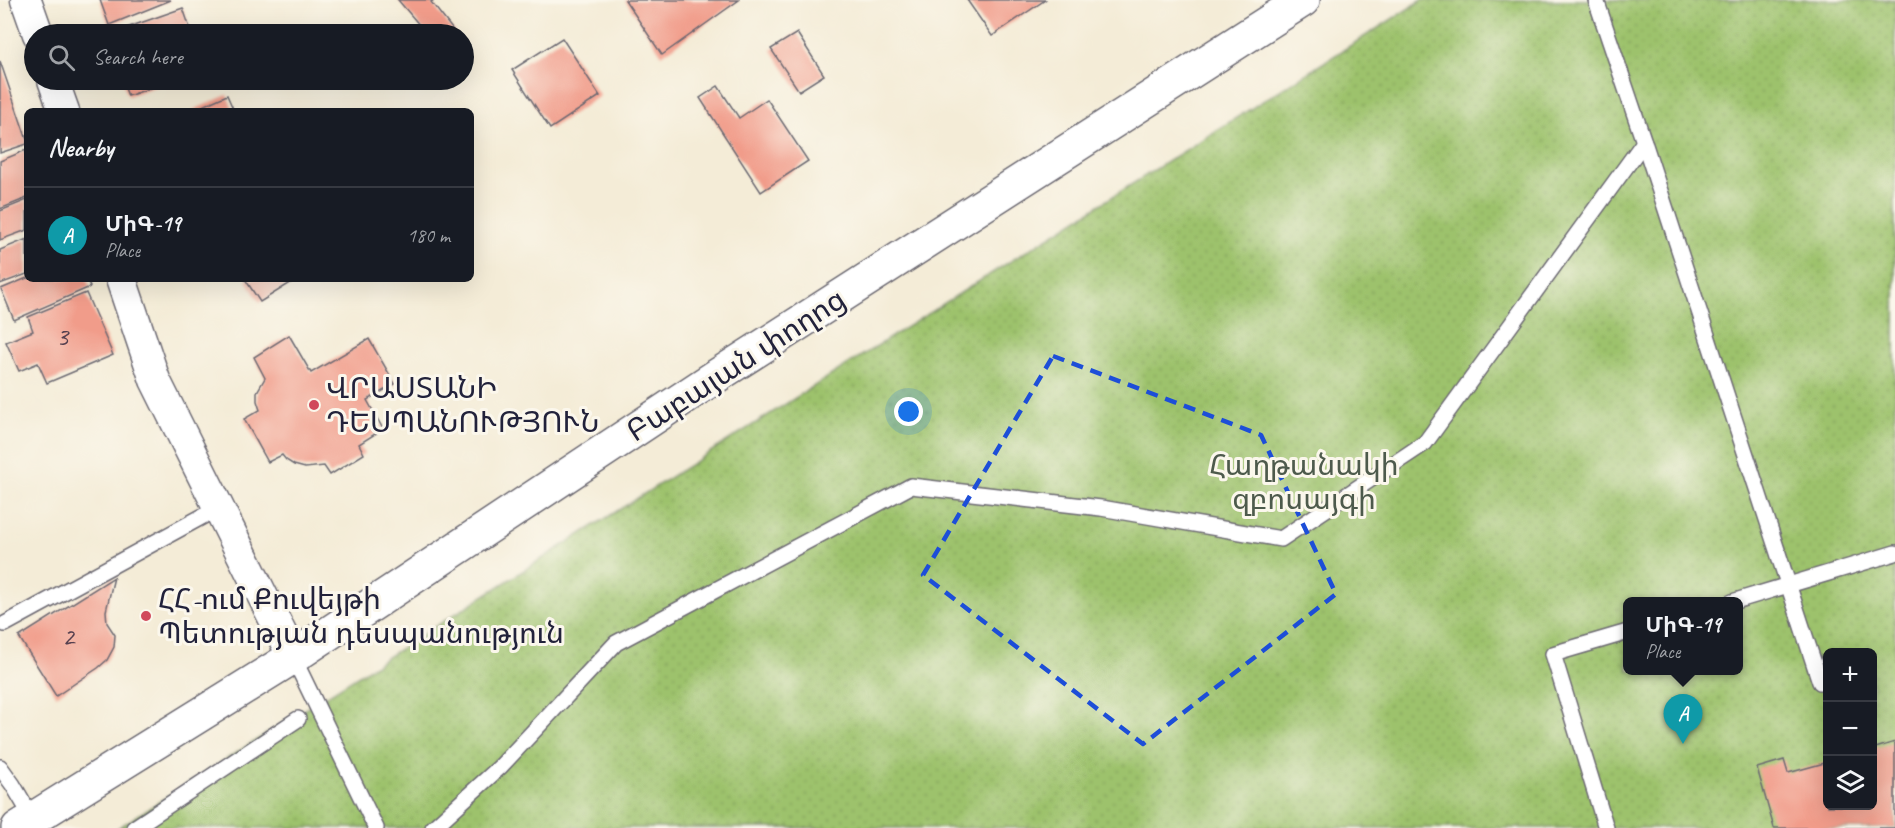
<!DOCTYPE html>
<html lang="en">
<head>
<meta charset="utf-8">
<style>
  :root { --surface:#171b24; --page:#20242c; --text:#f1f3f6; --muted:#9ea1a6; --line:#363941; --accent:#d1495b }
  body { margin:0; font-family:Caveat,"Noto Sans Armenian",sans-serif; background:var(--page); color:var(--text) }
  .controls { position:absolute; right:18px; bottom:18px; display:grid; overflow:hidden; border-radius:9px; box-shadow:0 6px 24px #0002 }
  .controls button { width:54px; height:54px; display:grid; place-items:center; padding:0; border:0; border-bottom:2px solid var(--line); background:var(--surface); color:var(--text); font:30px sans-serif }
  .you { position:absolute; left:909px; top:412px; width:21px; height:21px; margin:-15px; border:4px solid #fff; border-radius:50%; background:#1a73e8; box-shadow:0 0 0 9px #1a73e833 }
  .badge { display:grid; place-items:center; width:39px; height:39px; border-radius:50%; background:var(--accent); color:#fff; font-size:20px; font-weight:700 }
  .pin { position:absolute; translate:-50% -50px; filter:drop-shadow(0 2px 3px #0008) }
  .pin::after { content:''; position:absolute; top:32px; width:21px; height:18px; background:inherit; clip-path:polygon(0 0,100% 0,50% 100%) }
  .popup { position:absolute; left:1623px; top:597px; width:120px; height:78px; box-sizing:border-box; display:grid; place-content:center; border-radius:9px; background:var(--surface); filter:drop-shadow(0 2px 4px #0005); font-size:20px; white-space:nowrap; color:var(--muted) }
  .popup b { font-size:22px; color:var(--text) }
  .popup::after { content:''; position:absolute; left:50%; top:100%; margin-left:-12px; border:12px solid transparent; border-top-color:var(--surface) }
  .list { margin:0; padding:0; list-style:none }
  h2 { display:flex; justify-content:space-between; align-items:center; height:78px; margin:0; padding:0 24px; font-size:26px }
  h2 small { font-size:20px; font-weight:400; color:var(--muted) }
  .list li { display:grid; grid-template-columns:39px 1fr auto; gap:18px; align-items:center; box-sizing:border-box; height:96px; padding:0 24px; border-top:2px solid var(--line) }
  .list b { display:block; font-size:22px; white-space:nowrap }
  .list p { margin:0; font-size:20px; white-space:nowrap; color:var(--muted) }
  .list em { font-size:20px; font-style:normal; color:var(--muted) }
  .icon { flex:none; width:33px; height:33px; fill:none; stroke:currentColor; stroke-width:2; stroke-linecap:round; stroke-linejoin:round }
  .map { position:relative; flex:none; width:1895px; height:828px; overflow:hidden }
  .search { position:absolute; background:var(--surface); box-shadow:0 6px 24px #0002; left:24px; top:24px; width:450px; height:66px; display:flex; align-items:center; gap:15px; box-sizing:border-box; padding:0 21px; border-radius:33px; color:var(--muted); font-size:22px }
  .panel { position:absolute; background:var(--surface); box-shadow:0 6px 24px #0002; left:24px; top:108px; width:450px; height:174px; border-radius:9px }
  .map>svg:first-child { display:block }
  .park { fill:url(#park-dots); stroke:#607254; stroke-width:1.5; fill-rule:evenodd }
  .building { fill:#f19c8a }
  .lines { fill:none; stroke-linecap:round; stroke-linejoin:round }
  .lane-casing { stroke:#6c6972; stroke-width:18 }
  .street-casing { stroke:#6c6972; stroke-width:33 }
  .secondary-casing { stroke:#6c6972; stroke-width:36 }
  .lane { stroke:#fff; stroke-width:15 }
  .street { stroke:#fff; stroke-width:30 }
  .secondary { stroke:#fff; stroke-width:33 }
  .marked { fill:none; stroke:#1d4ed8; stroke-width:4.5; stroke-dasharray:12 8; stroke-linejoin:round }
  .poi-dot { fill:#d1495b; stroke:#fbf7ec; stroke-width:2 }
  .labels { text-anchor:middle; stroke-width:6; stroke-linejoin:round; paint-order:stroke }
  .number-label { font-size:27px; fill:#56404f }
  .street-label { font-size:30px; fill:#22223b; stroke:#fbf7ec }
  .poi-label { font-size:30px; fill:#22223b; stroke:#fbf7ec; text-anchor:start }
  .park-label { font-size:30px; fill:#4d5a4c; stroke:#fbf7ec }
</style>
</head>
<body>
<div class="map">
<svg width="1895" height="828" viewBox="0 0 1895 828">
  <defs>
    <pattern id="park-dots" width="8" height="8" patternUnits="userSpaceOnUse" patternTransform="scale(1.5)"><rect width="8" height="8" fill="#9dc26c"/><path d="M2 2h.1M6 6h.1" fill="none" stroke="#87a65e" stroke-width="1.8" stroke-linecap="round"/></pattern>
  </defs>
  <rect width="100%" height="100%" fill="#fbf7ec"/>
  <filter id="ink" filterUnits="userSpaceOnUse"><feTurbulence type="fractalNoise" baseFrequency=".0167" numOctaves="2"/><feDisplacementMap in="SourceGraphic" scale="12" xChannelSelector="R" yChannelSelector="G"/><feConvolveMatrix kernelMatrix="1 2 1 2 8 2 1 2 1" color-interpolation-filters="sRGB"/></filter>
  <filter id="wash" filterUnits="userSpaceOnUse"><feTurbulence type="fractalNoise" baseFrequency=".008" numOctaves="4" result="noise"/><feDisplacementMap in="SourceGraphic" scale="24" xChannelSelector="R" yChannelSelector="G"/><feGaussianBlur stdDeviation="1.35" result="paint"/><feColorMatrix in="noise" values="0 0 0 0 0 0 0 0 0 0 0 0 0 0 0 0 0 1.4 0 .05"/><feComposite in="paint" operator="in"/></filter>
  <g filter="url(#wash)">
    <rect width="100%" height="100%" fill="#f4ecd7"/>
    <path class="park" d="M1422,0H1895V828H118ZM1628,602H1738V670H1628ZM1828,652H1872V806H1828Z"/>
    <g id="blocks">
      <g class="building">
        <path d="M100,0H171L109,25Z"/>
        <path d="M398,0H434L431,2L456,34H427Z"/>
        <path d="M625,0H739L662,55Z"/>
        <path d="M967,0H1045L992,36Z"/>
        <path d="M183,8L192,34H109Z"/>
        <path d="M797,33L824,75L799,91L771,49Z"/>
        <path d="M562,38L600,96L550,129L512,70Z"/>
        <path d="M0,61L27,140V144L0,153Z"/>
        <path d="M122,80H173L128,96Z"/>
        <path d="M718,86L739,118L767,99L808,161L761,192L700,98Z"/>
        <path d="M227,95L234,111H191Z"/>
        <path d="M26,150L27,198L0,209V161Z"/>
        <path d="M27,200V230L0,240V211Z"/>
        <path d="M27,239V274L0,284V250Z"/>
        <path d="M27,278L87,279L90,287L14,320L1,289Z"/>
        <path d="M245,279H297L260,302Z"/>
        <path d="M86,293L113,355L47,383L38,363L19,371L6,342L33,331L28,317Z"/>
        <path d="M289,335L311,373L369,339L395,384L367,400L383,429L359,444L364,454L330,475L324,466L305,468L294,465L286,460L282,455L268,462L244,419L260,410L257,401V392L265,378L254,357Z"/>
        <path d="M114,577L106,611L107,623L115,635L114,647L107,660L98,668L56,696L19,637Z"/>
        <path d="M1895,742V828H1774L1757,768L1784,760L1788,773L1828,762V806H1872V749Z"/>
      </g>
    </g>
  </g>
  <g filter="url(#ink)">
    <use href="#blocks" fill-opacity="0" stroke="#6c6972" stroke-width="1.5"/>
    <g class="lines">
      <defs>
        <g id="lane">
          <path d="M1596,0L1644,142L1820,682"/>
          <path d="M1732,602L1895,553"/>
          <path d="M5,624L218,508"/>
          <path d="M293,657L376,828"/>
          <path d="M0,767L13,785L33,819"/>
          <path d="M134,828L298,719"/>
          <path d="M433,828L501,766L616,643L911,486L1101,508L1281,539L1425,443L1644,142"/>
          <path d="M1606,828L1553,654L1628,632"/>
        </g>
        <g id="street">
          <path d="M26,0L38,34"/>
          <path d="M53,80L64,111"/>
          <path d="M121,279L155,380L293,657"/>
        </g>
        <path id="secondary" d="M18,828L293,657L718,375L1303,0"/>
      </defs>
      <use href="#lane" class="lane-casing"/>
      <use href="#street" class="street-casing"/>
      <use href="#secondary" class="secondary-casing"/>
      <use href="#lane" class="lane"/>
      <use href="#street" class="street"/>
      <use href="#secondary" class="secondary"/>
    </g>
  </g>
  <path class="marked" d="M1053,356L1261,435L1336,594L1143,744L923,575Z"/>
  <g class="poi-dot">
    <circle cx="314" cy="405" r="6"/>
    <circle cx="146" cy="616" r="6"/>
  </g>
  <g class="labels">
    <g class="number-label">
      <text x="62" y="345">3</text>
      <text x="68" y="645">2</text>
    </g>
    <g class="street-label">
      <text transform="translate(736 365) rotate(-33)" y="10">Բաբայան փողոց</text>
    </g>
    <g class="poi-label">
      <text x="326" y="398">ՎՐԱՍՏԱՆԻ<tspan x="326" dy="34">ԴԵՍՊԱՆՈՒԹՅՈՒՆ</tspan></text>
      <text x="158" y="609">ՀՀ-ում Քուվեյթի<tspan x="158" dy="34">Պետության դեսպանություն</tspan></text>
    </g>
    <g class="park-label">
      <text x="1304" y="475">Հաղթանակի<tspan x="1304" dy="34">զբոսայգի</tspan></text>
    </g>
  </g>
</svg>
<div class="controls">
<button>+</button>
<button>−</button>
<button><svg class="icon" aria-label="layers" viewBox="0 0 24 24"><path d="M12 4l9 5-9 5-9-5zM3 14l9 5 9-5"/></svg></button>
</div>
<div class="you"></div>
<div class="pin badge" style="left:1683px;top:744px;background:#0f9aa8">A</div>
<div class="popup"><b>ՄիԳ-19</b>Place</div>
<div class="search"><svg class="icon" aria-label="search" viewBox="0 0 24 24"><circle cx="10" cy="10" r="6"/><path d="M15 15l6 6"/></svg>Search here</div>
<section class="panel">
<h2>Nearby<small></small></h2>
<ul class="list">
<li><span class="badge" style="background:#0f9aa8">A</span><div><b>ՄիԳ-19</b><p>Place</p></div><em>180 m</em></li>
</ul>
</section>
</div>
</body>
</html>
